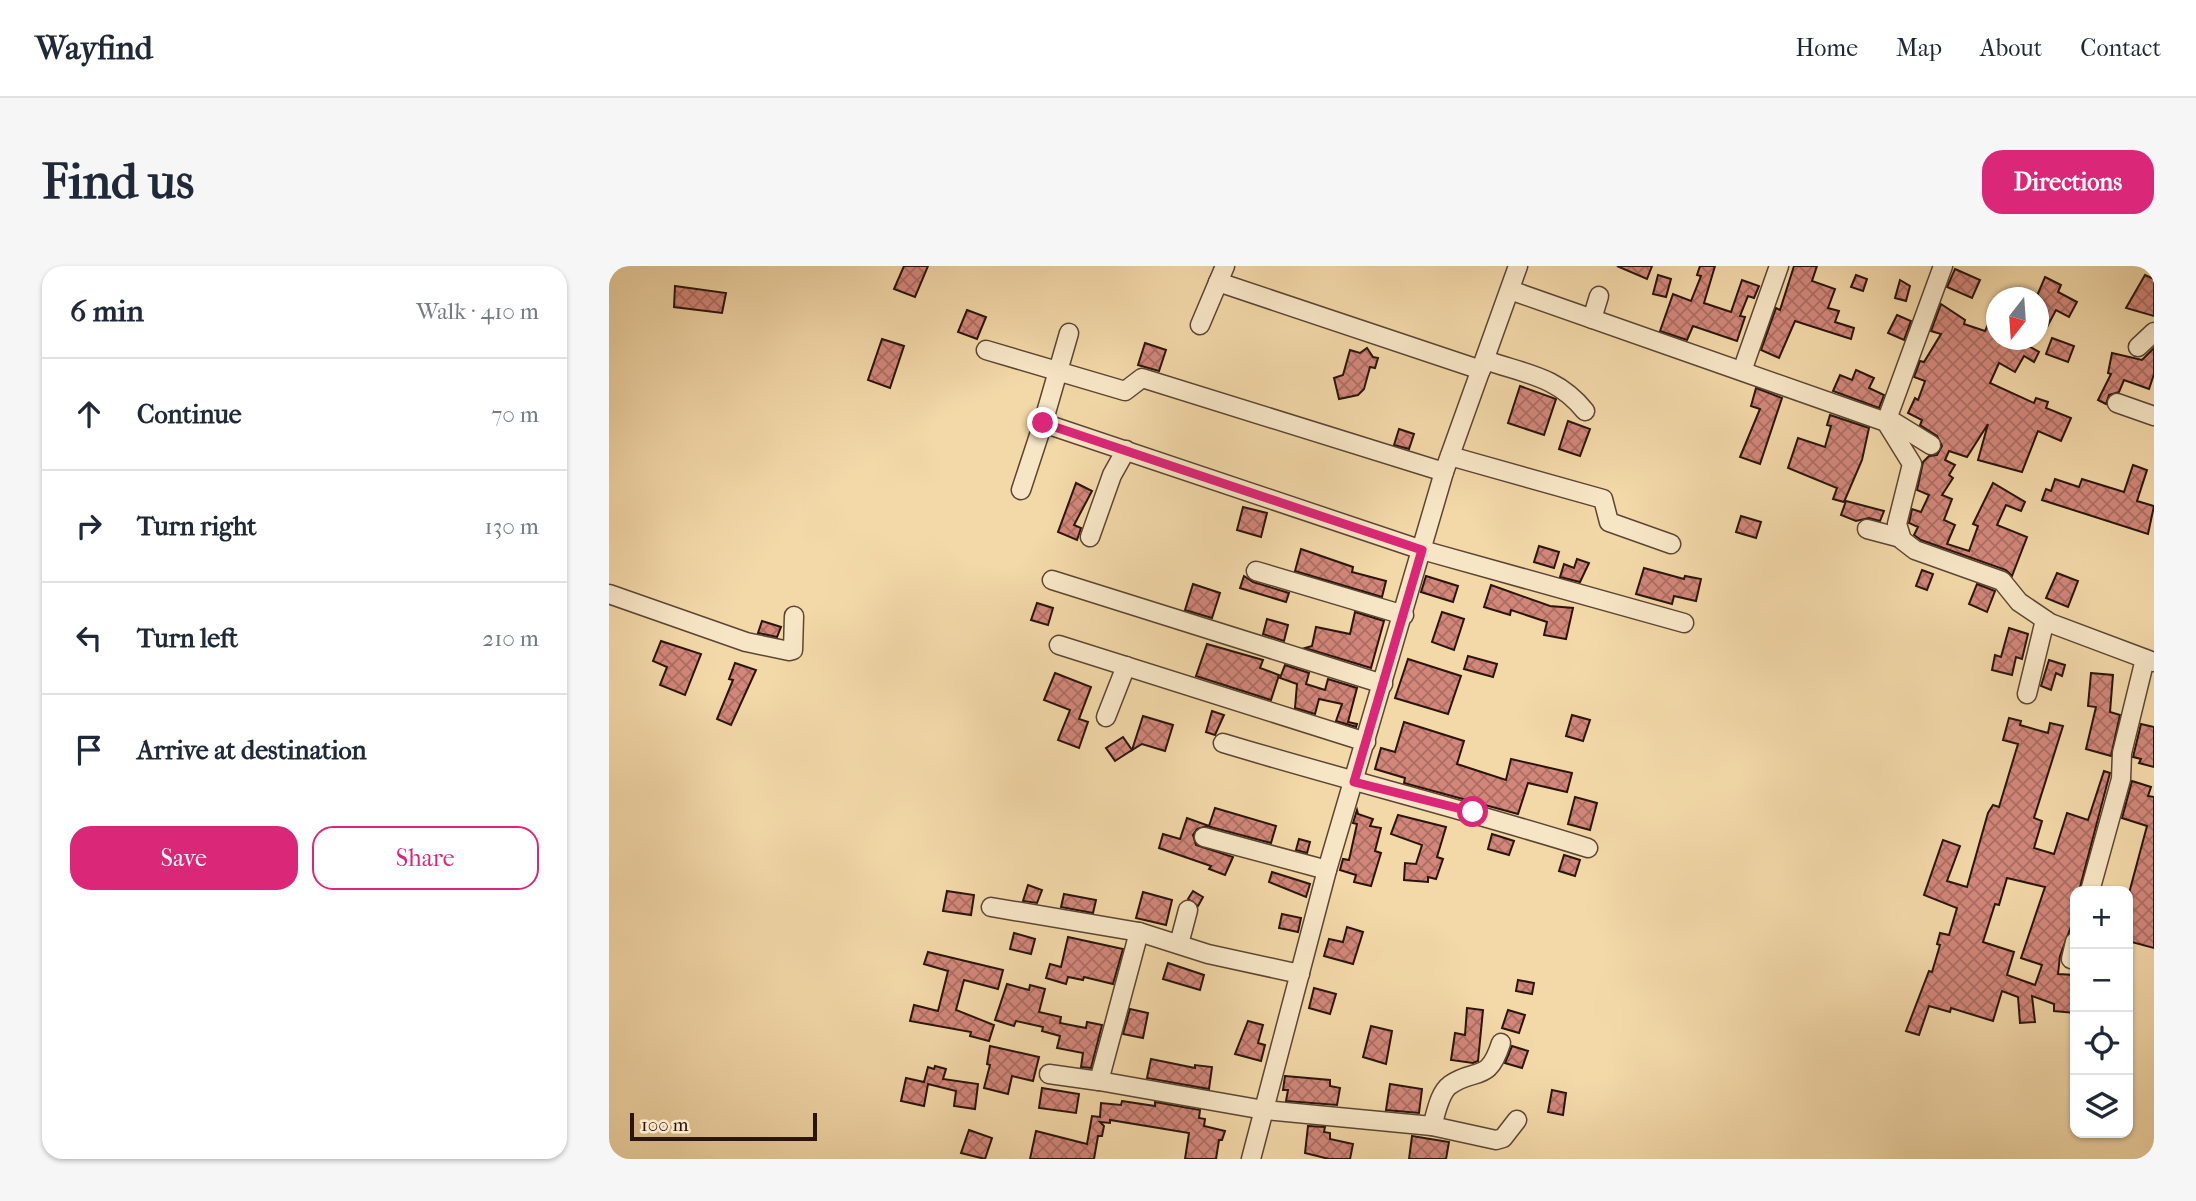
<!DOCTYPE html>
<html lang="en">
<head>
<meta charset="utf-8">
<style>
  :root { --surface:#fff; --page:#f6f6f7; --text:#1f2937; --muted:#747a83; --line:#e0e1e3; --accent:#db2777 }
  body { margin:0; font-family:"IM FELL French Canon",serif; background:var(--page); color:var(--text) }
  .controls { position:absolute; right:21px; bottom:21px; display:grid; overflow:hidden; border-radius:14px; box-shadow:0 2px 5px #0004 }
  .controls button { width:63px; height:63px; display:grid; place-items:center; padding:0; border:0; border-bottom:2px solid var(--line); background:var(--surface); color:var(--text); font:35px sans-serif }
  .compass { position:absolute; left:1377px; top:21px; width:63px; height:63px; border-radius:50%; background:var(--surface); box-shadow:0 2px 5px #0004; rotate:197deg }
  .scale { position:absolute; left:21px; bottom:18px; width:187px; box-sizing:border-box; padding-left:7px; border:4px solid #2a140c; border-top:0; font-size:19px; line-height:24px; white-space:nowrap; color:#2a140c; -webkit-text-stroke:5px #f7e6c6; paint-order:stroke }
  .stop { position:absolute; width:21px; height:21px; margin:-16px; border:5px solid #db2777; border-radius:50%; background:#fff }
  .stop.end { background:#db2777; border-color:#fff; box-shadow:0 2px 7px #0008 }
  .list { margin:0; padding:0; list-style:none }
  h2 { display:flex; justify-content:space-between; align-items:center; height:91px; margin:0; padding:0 28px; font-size:30px }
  h2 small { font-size:23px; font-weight:400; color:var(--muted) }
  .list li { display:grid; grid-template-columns:46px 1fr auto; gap:21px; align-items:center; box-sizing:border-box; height:112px; padding:0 28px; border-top:2px solid var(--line) }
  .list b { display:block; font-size:26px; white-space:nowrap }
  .list em { font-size:23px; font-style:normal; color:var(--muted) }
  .actions { display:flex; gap:14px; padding:21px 28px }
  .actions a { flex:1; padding:16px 0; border:2px solid var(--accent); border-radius:21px; text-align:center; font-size:24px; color:var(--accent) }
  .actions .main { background:var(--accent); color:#fff }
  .icon { flex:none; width:38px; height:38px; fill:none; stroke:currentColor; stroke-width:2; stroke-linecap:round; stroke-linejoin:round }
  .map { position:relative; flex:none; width:1545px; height:893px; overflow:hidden; border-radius:21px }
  header { display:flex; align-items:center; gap:42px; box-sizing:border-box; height:98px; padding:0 35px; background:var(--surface); border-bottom:2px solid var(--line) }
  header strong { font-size:33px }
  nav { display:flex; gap:38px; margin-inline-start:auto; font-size:24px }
  .intro { display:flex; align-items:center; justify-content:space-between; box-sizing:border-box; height:168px; padding:0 42px }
  h1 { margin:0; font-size:49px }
  .button { padding:18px 32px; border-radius:21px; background:var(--accent); color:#fff; font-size:24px; font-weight:700 }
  main { display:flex; gap:42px; padding:0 42px }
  aside { flex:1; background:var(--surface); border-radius:21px; box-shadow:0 2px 5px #0004 }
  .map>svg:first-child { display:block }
  .building { fill:url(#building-cross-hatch); stroke:#2a140c; stroke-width:2; fill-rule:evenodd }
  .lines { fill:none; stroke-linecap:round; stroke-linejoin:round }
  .minor-casing { stroke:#5c4533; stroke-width:21 }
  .minor { stroke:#f7e6c6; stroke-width:18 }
  .route { stroke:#db2777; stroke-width:9 }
</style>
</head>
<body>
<header>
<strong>Wayfind</strong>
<nav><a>Home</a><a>Map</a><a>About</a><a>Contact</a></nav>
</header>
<div class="intro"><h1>Find us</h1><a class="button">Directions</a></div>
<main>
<aside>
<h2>6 min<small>Walk · 410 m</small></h2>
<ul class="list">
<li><svg class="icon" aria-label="ahead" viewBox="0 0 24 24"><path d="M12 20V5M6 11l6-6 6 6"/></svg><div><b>Continue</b></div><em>70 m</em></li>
<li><svg class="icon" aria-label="right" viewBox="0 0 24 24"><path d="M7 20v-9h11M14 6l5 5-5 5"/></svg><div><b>Turn right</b></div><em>130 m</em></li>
<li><svg class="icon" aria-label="left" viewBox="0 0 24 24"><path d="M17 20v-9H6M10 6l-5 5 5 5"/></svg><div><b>Turn left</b></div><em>210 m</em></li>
<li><svg class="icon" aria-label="arrive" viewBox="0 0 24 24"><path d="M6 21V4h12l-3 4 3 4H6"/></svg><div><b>Arrive at destination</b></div></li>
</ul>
<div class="actions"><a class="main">Save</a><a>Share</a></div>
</aside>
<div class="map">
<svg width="1545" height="893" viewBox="0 0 1545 893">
  <defs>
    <pattern id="building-cross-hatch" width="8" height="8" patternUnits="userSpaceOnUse" patternTransform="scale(1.75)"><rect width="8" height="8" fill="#d2877a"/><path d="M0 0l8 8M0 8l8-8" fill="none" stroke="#ab6d62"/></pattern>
  </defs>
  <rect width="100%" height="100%" fill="#f3d8a8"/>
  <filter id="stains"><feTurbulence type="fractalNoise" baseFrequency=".00286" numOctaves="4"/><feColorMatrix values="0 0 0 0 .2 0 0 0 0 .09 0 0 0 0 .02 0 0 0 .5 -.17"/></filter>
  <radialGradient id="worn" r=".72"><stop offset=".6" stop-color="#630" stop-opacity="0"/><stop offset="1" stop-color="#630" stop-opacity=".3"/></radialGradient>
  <g class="building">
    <path d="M295,0H319L306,31L285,23Z"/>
    <path d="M1008,0H1043L1038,13Z"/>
    <path d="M1091,0H1106L1095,37L1122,46L1133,14L1150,20L1145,32L1139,30L1131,50L1136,51L1128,75L1084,60L1078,74L1051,65L1064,28L1082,35L1092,10L1088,9Z"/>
    <path d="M1185,0H1208L1203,15L1226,23L1219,42L1230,45L1226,56L1245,62L1242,73L1186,55L1170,92L1152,84L1167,42L1171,44Z"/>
    <path d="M1346,3L1371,14L1363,32L1338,21Z"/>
    <path d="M1049,9L1062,13L1057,31L1044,28Z"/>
    <path d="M1247,9L1258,13L1254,25L1242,21Z"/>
    <path d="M1536,9L1545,13V50L1517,42Z"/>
    <path d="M1436,11L1452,19L1449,26L1468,36L1460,51L1447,44L1438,61L1430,57V32H1427Z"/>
    <path d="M1291,14L1301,20L1297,35L1286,32Z"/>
    <path d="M66,20L117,27L113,47L65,41Z"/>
    <path d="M1332,38L1356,54L1355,58L1376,65L1388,40V74H1409L1430,86L1425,96L1415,90L1406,106L1390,97L1381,117L1425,137L1427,132L1439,136L1437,142L1462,152L1452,175L1429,165L1413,206L1369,194L1379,158L1358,191L1340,185L1336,194L1346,199L1340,209L1344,212L1333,229L1343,233L1335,254L1346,259L1338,278L1360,285L1369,260L1364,258L1384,217L1416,236L1412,245L1397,239L1388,259L1418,271L1403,310L1397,304L1312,274L1305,269L1309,261L1300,257L1303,243L1312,246L1320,229L1308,224L1314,196L1320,190L1328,189L1333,180L1328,170L1311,159L1313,154L1299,147L1306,132L1309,134L1316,115L1305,111L1311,95L1315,96L1332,68L1322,65Z"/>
    <path d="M358,44L377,51L368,73L349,66Z"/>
    <path d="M1288,49L1302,55L1295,74L1279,67Z"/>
    <path d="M1443,72L1465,80L1459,96L1437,88Z"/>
    <path d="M273,73L295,80L281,122L259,114Z"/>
    <path d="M536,77L557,84L550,105L529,99Z"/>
    <path d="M758,82L764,91L769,92L766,102L761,101L755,123L749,129L730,133L725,112L734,109L741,84L751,87Z"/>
    <path d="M1545,82V108L1540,123L1515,114L1510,126L1500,129L1497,138L1489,134L1502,108L1499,107L1503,87L1533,94Z"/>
    <path d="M1247,104L1265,112L1260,122L1275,129L1270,142L1224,125L1231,109L1243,114Z"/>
    <path d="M911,120L947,133L935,169L899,157Z"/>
    <path d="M1147,122L1173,132L1151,198L1131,191L1151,143L1142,140Z"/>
    <path d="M1221,149L1260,162L1253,194L1235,236L1224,233L1228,222L1179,202L1189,172L1216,181L1222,160L1218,159Z"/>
    <path d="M959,155L981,163L971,190L950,183Z"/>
    <path d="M790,163L805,168L800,183L785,179Z"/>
    <path d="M1524,199L1538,204L1528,235L1545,240L1539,268L1433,234L1437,223L1442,225L1446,213L1470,221L1473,213L1515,226Z"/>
    <path d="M467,217L483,225L465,259L472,262L468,274L449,266Z"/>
    <path d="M1237,235L1275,245L1271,255L1260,252L1247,255L1232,249Z"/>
    <path d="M634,241L658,247L652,271L628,264Z"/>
    <path d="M1132,250L1152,256L1147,272L1127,266Z"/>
    <path d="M930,280L950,286L945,302L925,296Z"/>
    <path d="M692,283L744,301L743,306L777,315L773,331L686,305Z"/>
    <path d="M968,293L980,297L971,316L951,311L955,298L965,302Z"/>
    <path d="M1035,302L1075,313L1076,310L1092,313L1087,335L1065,330L1063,338L1027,328Z"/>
    <path d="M1313,304L1324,308L1318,324L1307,320Z"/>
    <path d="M1448,307L1469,315L1459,341L1437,332Z"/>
    <path d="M635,310L644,316L680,327L677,336L631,322Z"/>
    <path d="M817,310L849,320L844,336L812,326Z"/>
    <path d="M584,318L611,327L603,352L576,344Z"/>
    <path d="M1368,318L1386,325L1378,346L1360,338Z"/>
    <path d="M882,319L941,340L964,342L957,373L935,369L938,356L902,344L901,349L875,341Z"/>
    <path d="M428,337L444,342L439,359L422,354Z"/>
    <path d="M746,346L775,355L762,402L696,382L703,380L707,361L741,368Z"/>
    <path d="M833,346L855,353L845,384L823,376Z"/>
    <path d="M658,353L679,359L675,375L654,368Z"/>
    <path d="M153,355L172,361L168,371L149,367Z"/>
    <path d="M1400,362L1419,368L1413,393L1407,391L1403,409L1383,404L1386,389L1392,391Z"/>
    <path d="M52,375L92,388L76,429L51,419L58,401L44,395Z"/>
    <path d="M598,378L654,394L651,402L670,409L662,434L587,410Z"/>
    <path d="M859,390L888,398L884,411L855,403Z"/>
    <path d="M799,393L852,410L839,448L786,432Z"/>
    <path d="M1440,394L1456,399L1453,410L1447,407L1442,424L1432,420Z"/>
    <path d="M126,397L147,404L122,459L108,453L124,414L120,413Z"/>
    <path d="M676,399L700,407L697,418L716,424L719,413L748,422L739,456L748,458L747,461L727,455L733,438L710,433L706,448L686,442L688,418L671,412Z"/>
    <path d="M446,407L482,421L470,453L479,456L470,482L449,474L461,444L435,434Z"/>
    <path d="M1482,407L1504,409L1501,446L1511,449L1502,490L1477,483L1487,441L1479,440Z"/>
    <path d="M603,445L615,449L606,469L597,466Z"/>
    <path d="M963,449L981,454L974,475L957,470Z"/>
    <path d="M534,450L564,459L556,485L533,478L523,484Z"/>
    <path d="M1400,452L1412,455L1411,459L1439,467L1441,457L1454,460L1425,552L1433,555L1425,582L1445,588L1458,547L1479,554L1495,505L1501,507L1470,625H1466L1463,658L1451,690L1449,708L1466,709V747L1445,745V738L1423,730L1426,756L1411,757L1409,731L1393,725L1384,755L1342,742L1341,746L1320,740L1310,769L1297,765L1320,705L1323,706L1331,679L1328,678L1331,667L1340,669L1348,642L1315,629L1334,574L1351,580L1338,615L1358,621L1379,547L1384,539L1390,541L1409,478L1394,474ZM1398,612L1436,621L1412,692L1433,699L1426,719L1398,709L1405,686L1374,676L1386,638L1390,639Z"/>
    <path d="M795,456L855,475L848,498L897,514L902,493L963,507L958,526L919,517L909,548L795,517L796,512L766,503L772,482L786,486Z"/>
    <path d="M1532,458L1545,461V501L1530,497L1532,493L1524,491Z"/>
    <path d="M514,471L523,484L506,495L497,482Z"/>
    <path d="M1523,515L1542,521L1539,530L1545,531V682L1519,675L1522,631H1519L1538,560L1513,552Z"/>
    <path d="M966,531L988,537L981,564L959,558Z"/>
    <path d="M606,542L667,560L662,577L598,560L588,563L584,569L587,579L624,591L616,609L600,603L602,600L550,582L554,568L571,573L578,552L600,560Z"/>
    <path d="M748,544L749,548L764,553L761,560L772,562L766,585L772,587L762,620L745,616L747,609L731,604L734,593L740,594L748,558L744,557Z"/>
    <path d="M789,549L837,561L828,591L834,593L827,613L819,611V616L795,614L796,597L807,598L813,579L782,568Z"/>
    <path d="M883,568L905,575L900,589L879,583Z"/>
    <path d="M690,573L701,576L698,587L687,584Z"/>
    <path d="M955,589L971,594L966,610L950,605Z"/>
    <path d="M663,606L701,618L697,631L660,616Z"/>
    <path d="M419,619L433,624L428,637L414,635Z"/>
    <path d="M338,625L365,629L362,649L334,645Z"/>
    <path d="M584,625L594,631L589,640L579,633Z"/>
    <path d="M534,626L563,634L557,659L527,652Z"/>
    <path d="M455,628L487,634L484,647L452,641Z"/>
    <path d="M673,648L692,652L689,666L670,662Z"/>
    <path d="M738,661L754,666L744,698L715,690L720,673L734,676Z"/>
    <path d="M405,667L426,673L422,688L401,683Z"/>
    <path d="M459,671L514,683L504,718L475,711L474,714L459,711L457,718L437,712L441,698L452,701Z"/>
    <path d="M319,686L394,704L389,723L355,714L347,744L385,759L380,775L361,770L362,766L301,755L305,739L329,745L339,705L315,698Z"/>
    <path d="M559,697L595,709L591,724L554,713Z"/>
    <path d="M909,714L925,717L923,728L907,725Z"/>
    <path d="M398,718L420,724L421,719L436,723L430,746L452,751L451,757L477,762L478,756L493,759L482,802L472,801L474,787L448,782L451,770L433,765L434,761L407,755L405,760L386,754Z"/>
    <path d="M705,722L727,728L721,748L700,742Z"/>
    <path d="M858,742L874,744L869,795L864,797L842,794L846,767L856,769Z"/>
    <path d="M521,743L539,747L534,772L514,768Z"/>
    <path d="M899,744L916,749L910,767L893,762Z"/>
    <path d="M639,755L654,759L649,777L656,779L652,795L626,788Z"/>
    <path d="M762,760L783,765L777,798L754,791Z"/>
    <path d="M381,780L430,791L424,815L403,810L399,828L375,822L381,799L378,798Z"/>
    <path d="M903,780L919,785L913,802L896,797Z"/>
    <path d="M542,793L586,802V799L603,801L600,823L538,812Z"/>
    <path d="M326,800L337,803L334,813L369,818L366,843L345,840L347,825L319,818L315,840L292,835L297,812L315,816L319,801L325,803Z"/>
    <path d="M676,810L721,814V820L731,822L728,839L677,835L679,824H674Z"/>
    <path d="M781,818L813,823L810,847L777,844Z"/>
    <path d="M433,822L470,828L467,847L430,842Z"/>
    <path d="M943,824L957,827L954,849L939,846Z"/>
    <path d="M513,835L546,840V836L591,844L590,852L596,853L595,860L616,865L613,874H610L607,893H576L580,867L501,854V857L491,856L495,860L493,870H489L485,893H421L427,865L478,878L483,850L491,851L492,837L512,839Z"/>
    <path d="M699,860L716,861L715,866L721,867V873L744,878L741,893H720L696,887Z"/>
    <path d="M360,864L383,872L376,893L352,887Z"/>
    <path d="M803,870L840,876L837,893H800Z"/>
  </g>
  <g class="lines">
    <defs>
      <g id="minor">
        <path d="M609,16L872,104"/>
        <path d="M901,24L1277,156L1303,198L1288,258L1293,274L1306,284L1393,315L1410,336L1441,357L1545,396"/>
        <path d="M983,53L990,30"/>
        <path d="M591,59L616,0"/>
        <path d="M1529,81L1545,66"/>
        <path d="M377,84L516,125L533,112L835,206"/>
        <path d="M876,94C916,108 948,110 976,145"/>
        <path d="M1133,105L1170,0"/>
        <path d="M1508,137L1545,150"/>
        <path d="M1278,152L1322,179"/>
        <path d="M1277,156L1334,0"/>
        <path d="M434,157L460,67"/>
        <path d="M841,190L994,233L1000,256L1062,278"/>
        <path d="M412,224L434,157L813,284L1075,357"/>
        <path d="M1258,263L1292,272"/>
        <path d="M481,271L503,209L517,184"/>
        <path d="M647,305L795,349"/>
        <path d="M443,314L774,418"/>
        <path d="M0,328L137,376L180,385L184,384L185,350"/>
        <path d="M450,379L757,476"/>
        <path d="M1418,428L1436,354"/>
        <path d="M497,451L517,400"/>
        <path d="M614,477C736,514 858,544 979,582"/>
        <path d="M595,571L718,604"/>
        <path d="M1481,625L1512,513L1513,487L1536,393"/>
        <path d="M382,641L530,666L599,688L691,708"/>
        <path d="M530,666L490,815L655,844L823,860L887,874L894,872L908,854"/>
        <path d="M570,678L579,644"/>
        <path d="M1462,693L1466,676"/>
        <path d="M440,808L490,815"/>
        <path d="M823,860C827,848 830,827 841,819C867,801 879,818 892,777"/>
        <path d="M642,893L718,604L835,206L909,0"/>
      </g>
    </defs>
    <use href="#minor" class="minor-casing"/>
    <use href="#minor" class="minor"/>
  </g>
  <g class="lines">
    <path class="route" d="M434,157L813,284L745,516L864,546"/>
  </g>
  <rect width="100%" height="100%" filter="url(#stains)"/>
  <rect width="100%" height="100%" fill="url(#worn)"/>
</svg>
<div class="controls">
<button>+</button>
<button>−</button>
<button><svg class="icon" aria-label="locate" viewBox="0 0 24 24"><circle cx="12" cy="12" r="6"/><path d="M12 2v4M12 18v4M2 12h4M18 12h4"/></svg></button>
<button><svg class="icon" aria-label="layers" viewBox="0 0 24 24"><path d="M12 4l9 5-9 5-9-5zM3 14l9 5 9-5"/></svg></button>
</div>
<svg class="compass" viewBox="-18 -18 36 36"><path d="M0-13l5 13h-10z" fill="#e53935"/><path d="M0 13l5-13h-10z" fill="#747a83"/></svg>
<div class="scale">100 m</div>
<div class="stop" style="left:864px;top:546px"></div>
<div class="stop end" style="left:434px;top:157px"></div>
</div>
</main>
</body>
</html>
